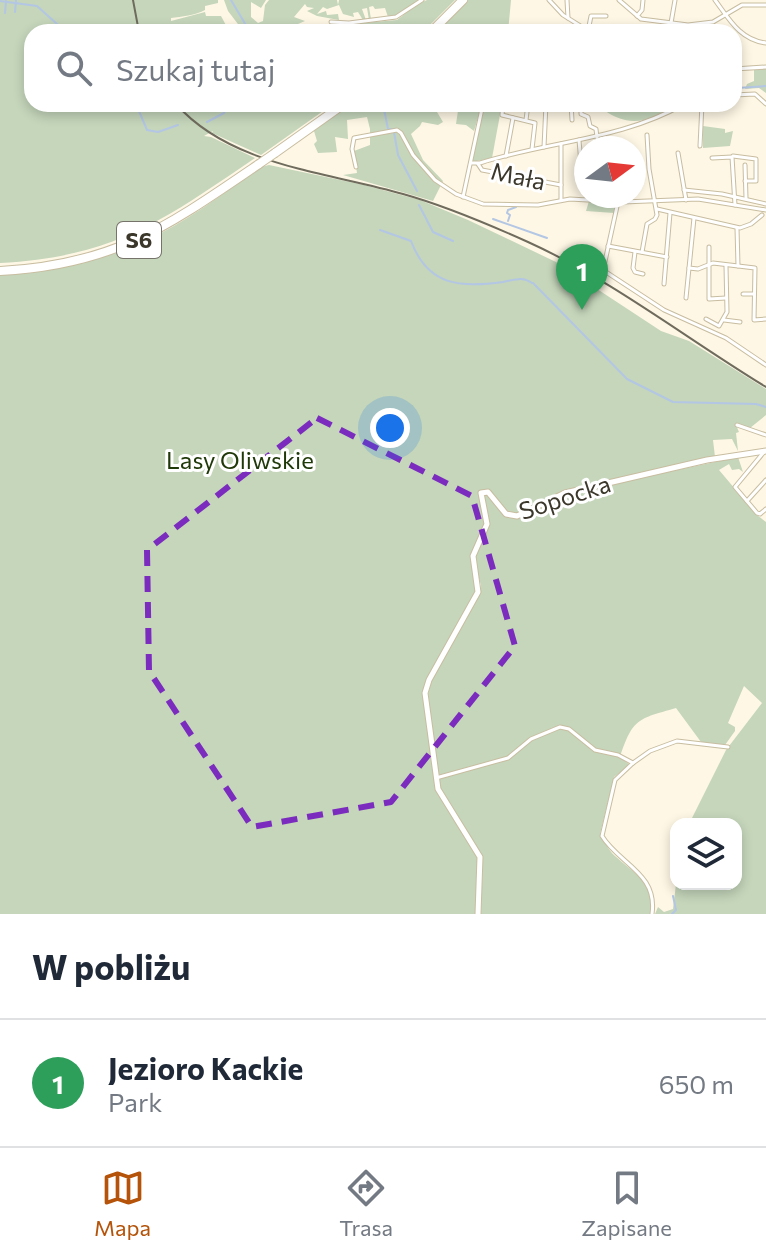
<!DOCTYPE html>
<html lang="pl">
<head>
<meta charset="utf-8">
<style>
  :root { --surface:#fff; --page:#f2f2f3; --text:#1f2937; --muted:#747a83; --line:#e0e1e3; --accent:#b45309 }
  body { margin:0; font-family:Commissioner,sans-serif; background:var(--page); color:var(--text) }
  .controls { position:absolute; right:24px; bottom:24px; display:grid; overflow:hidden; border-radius:16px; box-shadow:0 4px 12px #0003 }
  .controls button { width:72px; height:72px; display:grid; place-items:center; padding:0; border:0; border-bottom:2px solid var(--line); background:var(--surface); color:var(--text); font:40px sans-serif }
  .compass { position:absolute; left:574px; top:136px; width:72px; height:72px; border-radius:50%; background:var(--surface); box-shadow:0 4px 12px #0003; rotate:75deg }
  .you { position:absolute; left:390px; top:428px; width:28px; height:28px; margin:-20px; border:6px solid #fff; border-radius:50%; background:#1a73e8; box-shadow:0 0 0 12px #1a73e833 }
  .badge { display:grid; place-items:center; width:52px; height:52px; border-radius:50%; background:var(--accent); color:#fff; font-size:26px; font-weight:700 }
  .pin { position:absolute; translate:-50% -66px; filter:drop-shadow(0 2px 4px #0008) }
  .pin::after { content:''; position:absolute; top:42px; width:28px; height:24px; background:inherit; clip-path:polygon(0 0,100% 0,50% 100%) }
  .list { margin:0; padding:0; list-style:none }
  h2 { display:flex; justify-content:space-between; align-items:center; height:104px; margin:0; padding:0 32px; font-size:34px }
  h2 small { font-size:26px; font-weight:400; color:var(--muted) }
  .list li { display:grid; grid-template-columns:52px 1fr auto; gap:24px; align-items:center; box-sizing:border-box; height:128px; padding:0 32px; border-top:2px solid var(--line) }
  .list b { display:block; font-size:30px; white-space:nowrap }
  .list p { margin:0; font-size:26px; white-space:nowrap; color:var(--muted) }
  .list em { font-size:26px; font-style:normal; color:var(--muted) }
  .icon { flex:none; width:44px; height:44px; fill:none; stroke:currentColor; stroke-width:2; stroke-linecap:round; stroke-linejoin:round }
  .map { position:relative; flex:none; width:766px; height:914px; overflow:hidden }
  .search { position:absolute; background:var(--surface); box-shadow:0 4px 12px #0003; left:24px; right:24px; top:24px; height:88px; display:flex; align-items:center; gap:20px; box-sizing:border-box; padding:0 28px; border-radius:24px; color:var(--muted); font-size:30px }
  .sheet { height:232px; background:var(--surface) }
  nav { display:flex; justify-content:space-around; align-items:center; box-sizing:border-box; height:112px; border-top:2px solid var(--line); background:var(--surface); font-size:22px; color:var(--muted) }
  nav a { display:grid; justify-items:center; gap:4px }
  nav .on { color:var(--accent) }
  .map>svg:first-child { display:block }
  .green { fill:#c5d6bb }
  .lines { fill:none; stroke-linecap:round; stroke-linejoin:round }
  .stream { stroke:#b3c6e4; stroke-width:2 }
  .minor-casing { stroke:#c8bda0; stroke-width:5 }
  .secondary-casing { stroke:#c8bda0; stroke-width:7 }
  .motorway-casing { stroke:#c8bda0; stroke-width:10 }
  .minor { stroke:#fff; stroke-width:3 }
  .secondary { stroke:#fff; stroke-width:5 }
  .motorway { stroke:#fff; stroke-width:8 }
  .rail { stroke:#6f6b5d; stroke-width:2 }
  .motorway-bridge-casing { stroke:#c8bda0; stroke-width:10; stroke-linecap:butt }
  .motorway-bridge { stroke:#fff; stroke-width:8 }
  .marked { fill:none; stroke:#7b2cbf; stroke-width:6; stroke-dasharray:16 10; stroke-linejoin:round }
  .labels { text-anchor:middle; stroke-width:6; stroke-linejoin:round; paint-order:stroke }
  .shield { fill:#fff; stroke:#76736b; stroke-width:2 }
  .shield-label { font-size:22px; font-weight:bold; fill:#3b372b }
  .street-label { font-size:24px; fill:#3b372b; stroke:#fff }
  .park-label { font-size:24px; fill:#203909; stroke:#fff }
</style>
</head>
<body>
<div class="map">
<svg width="766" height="914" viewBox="0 0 766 914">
  <rect width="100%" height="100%" fill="#fef7e5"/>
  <g class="green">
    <path d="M0,0H218V3L205,6V10C196,15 181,17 171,18V21L205,12L206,16H221L228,29L226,32H217L216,27V31L195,32L193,29L192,32H32V104H333L261,155L212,133L213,131L204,136L211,137L255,158C164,220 114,257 0,263Z"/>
    <path d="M224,0H266L261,8L251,2V17L258,23L263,21L265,5L269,0H337L338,5L339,0H418L398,15L388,17L385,8L375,9L373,6L369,7L371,19L369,20L367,8L362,9L366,20H363L358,12L353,13L354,17L343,14L339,5L327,9L323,7L317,14L326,11L327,15L338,14L339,20L317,16L307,11L314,8L307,7L305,4L294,17L305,21L298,24L291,32H244L228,11Z"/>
    <path d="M427,0H455L423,32H352L340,25L397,20L416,5Z"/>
    <path d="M466,0H511L508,32H434Z"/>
    <path d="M754,69H766V93L759,88L745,89L747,84L754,81Z"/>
    <path d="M349,104H441L437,112L443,122L438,125L422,122L420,126L411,134L423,160L443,181L433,201L343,175L357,173L354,151L370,145V129L367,117L347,120L348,139L335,137L337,152L318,153L314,144L317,141L314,131Z"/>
    <path d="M459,104H482L474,131L466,125L456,124Z"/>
    <path d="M484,104H502L492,158L472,162L473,155Z"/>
    <path d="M596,104H679C647,123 627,130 596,104Z"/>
    <path d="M703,126L725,129V133L733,131L730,146L703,148Z"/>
    <path d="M269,165L364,185L420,200L468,220L556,262L661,331L689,341L766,389V415L750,428L735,423L739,432L736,433L738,451L732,439L713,440L715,457L565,491L517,514L505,510L486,489L478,492L485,524L472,554V568L477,585L476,594L427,678L423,693L436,789L478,855L477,914H0V274C50,271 100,262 145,241C187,222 224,193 261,167Z"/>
    <path d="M589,201L616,204L614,213L586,211Z"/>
    <path d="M738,457L743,472L739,469L732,470L729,464L719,470L757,515L766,522V914H655L658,907L664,912L673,909L676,884H736V824H689L726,750L762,703L744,686L728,723L735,727V731L725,745L701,742L676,708C638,719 633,718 620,757L630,765L614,777L600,834C605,842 609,851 615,856C634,873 658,886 653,914H481L483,857L440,787L428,694L433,676L480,594L481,585L476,569V555L489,526L482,496L487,494L504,515L515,518L566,494Z"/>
  </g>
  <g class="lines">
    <g class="stream">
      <path d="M231,0L250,32"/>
      <path d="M0,1L37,6L57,24L58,32"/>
      <path d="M15,12L16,0"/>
      <path d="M5,13L6,1"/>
      <path d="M737,88L766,86"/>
      <path d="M136,104L147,130L158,132L178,125"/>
      <path d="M383,104L388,129H394"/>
      <path d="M614,104L626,109L655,104"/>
      <path d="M207,122L224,113L229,104"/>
      <path d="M394,132L398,155L417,191"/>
      <path d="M419,205L433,232L453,241"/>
      <path d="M493,219L547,238"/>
      <path d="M508,221L510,215L507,213L508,210L516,207"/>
      <path d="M380,230L411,241C428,286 460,288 503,282C515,280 522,276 532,283"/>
      <path d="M533,283L627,379L673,402L756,404L766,407"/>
      <path d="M672,914L676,910L673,896"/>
    </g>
    <defs>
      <g id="minor">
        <path d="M549,0L563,15L590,32"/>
        <path d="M567,0L568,18"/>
        <path d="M619,0L641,19L688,25L713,22L742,5H766"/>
        <path d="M715,0C729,19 740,40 766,43"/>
        <path d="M637,16L642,10L643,0"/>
        <path d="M331,22L349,23L396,17L422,0"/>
        <path d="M671,23L675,0"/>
        <path d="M588,31L591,16H606"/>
        <path d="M734,62L736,95"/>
        <path d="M734,69L766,67"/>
        <path d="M734,95L755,94L766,104"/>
        <path d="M503,104L502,115L535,123L532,149"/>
        <path d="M571,104L572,120"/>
        <path d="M581,105V114L588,117L590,126L596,129L598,146L595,148"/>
        <path d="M526,120L528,104"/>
        <path d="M579,140L583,188"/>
        <path d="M700,146L702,104"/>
        <path d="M544,147L546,104"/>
        <path d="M678,153L686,200"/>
        <path d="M506,156L513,118"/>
        <path d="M733,156L756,159V181H745"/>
        <path d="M712,158L732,157L735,205"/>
        <path d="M471,163H480C549,141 621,140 684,104"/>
        <path d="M478,164L482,170L561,185"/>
        <path d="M745,165L746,198"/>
        <path d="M356,167L352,149L354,138L397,130L401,133L413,155L435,180L456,194L483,204L538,205L570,199L623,202L698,199L766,210"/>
        <path d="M684,190L722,194L766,204"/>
        <path d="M601,196L608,197L609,201"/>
        <path d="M463,197L483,104"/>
        <path d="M561,200V144"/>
        <path d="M618,202L604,266L606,272L664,310L726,338L766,365"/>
        <path d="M657,209L740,228L751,224L762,215"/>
        <path d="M737,228L738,266"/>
        <path d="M608,246L667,257"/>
        <path d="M709,247V299L726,298"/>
        <path d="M635,252L633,268L635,272L643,274"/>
        <path d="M642,252L647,224L655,219L657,215L649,169L647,135"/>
        <path d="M689,268L698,269L713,263L755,268L754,320L766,319"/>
        <path d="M664,284L670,213"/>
        <path d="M743,294H754"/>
        <path d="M686,298L694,218"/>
        <path d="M706,319L719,326L727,312L726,266"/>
        <path d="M724,320L740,322"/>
        <path d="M737,425L766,435"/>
        <path d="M764,452L735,487L757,513L760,514L766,509"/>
        <path d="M747,501L766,480"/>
        <path d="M436,778L508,758L531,739L560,727L569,729L595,750L618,755L633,763"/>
        <path d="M652,914C658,873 619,864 602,836L615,780L633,763L650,751L677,741L728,747"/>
      </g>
      <path id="secondary" d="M478,914L480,857L438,789L425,693L429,680L478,592L473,556L487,524L481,493L488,492L506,514L517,516L565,493L707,460L766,451"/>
      <g id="motorway">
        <path d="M431,32L463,0"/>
        <path d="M275,153L344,104"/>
        <path d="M0,271C115,265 168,226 259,164"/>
      </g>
    </defs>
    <use href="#minor" class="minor-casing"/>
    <use href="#secondary" class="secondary-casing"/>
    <use href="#motorway" class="motorway-casing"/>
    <use href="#minor" class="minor"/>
    <use href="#secondary" class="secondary"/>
    <use href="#motorway" class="motorway"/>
    <g class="rail">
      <path d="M133,0L139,32"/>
      <path d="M176,104C231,166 327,172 403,194C446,206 488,224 528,242C612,280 687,339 766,387"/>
    </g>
    <defs>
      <path id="motorway-bridge" d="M259,164L275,153"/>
    </defs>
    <use href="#motorway-bridge" class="motorway-bridge-casing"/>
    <use href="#motorway-bridge" class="motorway-bridge"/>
  </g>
  <path class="marked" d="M317,418L472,496L515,646L391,802L252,827L149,671L147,550Z"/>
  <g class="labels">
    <rect class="shield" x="117" y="222" width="44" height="36" rx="6"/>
    <g class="shield-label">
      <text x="139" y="248">S6</text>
    </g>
    <g class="street-label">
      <text transform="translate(518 177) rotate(12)" y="8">Mała</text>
      <text transform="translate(565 498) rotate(-18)" y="8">Sopocka</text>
    </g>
    <g class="park-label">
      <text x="240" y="469">Lasy Oliwskie</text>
    </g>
  </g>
</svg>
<div class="controls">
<button><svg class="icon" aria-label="layers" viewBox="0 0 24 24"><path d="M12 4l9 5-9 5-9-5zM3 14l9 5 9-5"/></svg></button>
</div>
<svg class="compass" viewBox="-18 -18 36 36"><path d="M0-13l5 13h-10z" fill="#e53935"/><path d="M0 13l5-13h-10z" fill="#747a83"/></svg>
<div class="you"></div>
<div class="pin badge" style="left:582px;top:310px;background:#2e9e5b">1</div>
<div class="search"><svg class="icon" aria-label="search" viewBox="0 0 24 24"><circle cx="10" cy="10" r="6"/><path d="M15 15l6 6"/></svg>Szukaj tutaj</div>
</div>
<section class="sheet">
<h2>W pobliżu<small></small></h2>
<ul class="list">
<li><span class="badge" style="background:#2e9e5b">1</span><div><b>Jezioro Kackie</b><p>Park</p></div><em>650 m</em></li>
</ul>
</section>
<nav>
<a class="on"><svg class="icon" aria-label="map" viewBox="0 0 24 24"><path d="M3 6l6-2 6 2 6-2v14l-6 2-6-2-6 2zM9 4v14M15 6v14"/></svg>Mapa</a>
<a><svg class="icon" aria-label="directions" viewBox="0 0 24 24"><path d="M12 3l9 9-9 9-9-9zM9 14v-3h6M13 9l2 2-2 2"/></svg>Trasa</a>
<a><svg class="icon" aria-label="saved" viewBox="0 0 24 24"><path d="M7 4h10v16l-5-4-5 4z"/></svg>Zapisane</a>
</nav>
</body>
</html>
